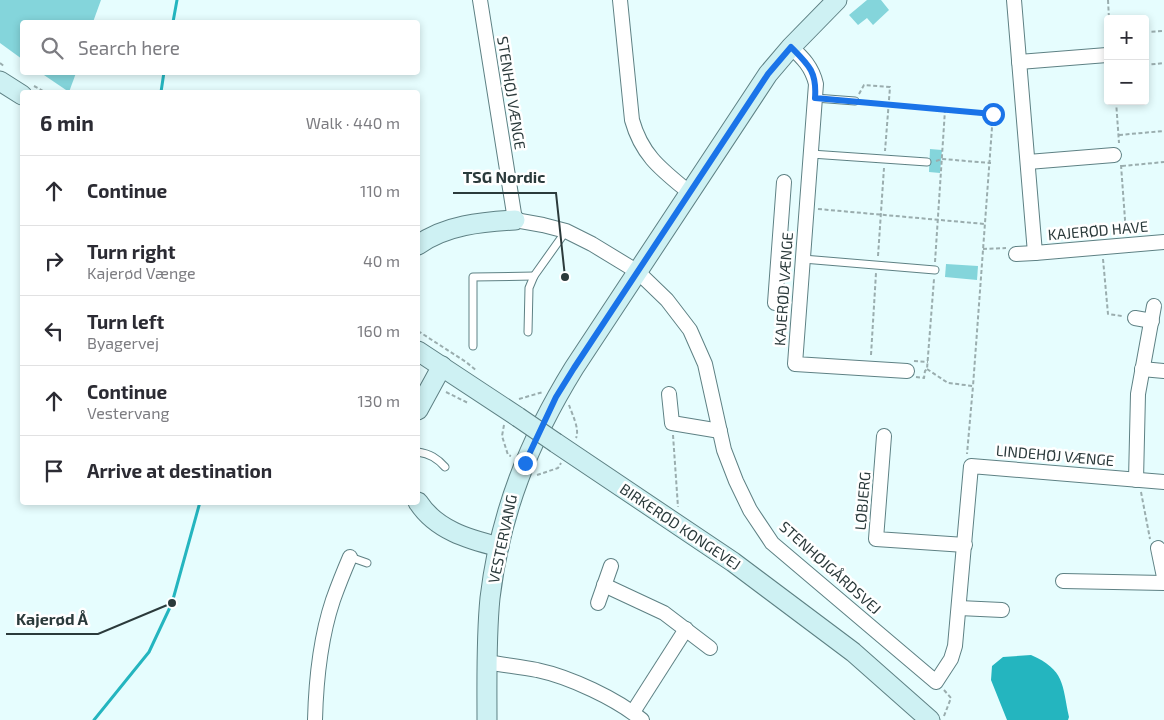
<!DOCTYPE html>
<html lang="en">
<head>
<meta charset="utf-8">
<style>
  :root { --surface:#fff; --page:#f2f2f3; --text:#2b2b33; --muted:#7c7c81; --line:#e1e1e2 }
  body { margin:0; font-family:"Exo 2",sans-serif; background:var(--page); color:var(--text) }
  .controls { position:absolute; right:15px; top:15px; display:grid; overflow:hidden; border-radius:5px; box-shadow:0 2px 8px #0003 }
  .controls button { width:45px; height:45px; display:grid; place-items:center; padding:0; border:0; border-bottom:1px solid var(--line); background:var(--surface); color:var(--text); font:25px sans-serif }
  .stop { position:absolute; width:15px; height:15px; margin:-11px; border:4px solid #1a73e8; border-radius:50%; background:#fff }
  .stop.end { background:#1a73e8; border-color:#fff; box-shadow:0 1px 5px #0008 }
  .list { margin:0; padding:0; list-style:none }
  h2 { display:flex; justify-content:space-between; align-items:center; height:65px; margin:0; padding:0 20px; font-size:21px }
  h2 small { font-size:16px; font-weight:400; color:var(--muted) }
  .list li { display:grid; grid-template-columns:32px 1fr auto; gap:15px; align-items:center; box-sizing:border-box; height:70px; padding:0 20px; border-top:1px solid var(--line) }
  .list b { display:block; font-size:19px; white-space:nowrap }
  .list p { margin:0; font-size:16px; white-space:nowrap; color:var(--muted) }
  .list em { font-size:16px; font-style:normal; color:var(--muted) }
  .icon { flex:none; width:28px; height:28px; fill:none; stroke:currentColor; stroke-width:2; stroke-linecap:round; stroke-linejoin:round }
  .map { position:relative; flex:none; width:1164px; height:720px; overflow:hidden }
  .search { position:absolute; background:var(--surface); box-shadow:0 2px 8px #0003; left:20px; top:20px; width:400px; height:55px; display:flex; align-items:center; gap:12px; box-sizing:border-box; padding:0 18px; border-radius:5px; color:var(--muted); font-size:19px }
  .panel { position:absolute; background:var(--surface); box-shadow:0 2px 8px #0003; left:20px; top:90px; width:400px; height:415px; border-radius:5px }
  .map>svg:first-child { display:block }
  .green { fill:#84d5db }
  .water { fill:#24b5bf }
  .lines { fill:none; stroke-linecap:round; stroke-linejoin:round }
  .stream { stroke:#24b5bf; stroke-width:3 }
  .lane-casing { stroke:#5e8184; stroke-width:9 }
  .street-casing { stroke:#5e8184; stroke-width:16 }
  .secondary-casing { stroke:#5e8184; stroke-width:21 }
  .path { stroke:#9aadae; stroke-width:2; stroke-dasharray:4 2.5; stroke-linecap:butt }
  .lane { stroke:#fff; stroke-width:7 }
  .street { stroke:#fff; stroke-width:14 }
  .secondary { stroke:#cef1f3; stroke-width:19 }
  .secondary-bridge-casing { stroke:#5e8184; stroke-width:21; stroke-linecap:butt }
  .secondary-bridge { stroke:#cef1f3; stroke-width:19 }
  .route { stroke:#1a73e8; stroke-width:6 }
  .labels { text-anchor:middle; stroke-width:5; stroke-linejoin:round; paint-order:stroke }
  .street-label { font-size:15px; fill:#2b3a3b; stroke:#fff }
  .leader { fill:none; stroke:#2b3a3b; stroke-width:2 }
  .callout-dot { fill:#2b3a3b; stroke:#fff; stroke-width:2 }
  .callout-label { font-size:16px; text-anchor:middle; font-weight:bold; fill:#2b3a3b; stroke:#fff; stroke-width:5; stroke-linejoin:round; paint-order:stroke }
</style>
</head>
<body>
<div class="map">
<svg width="1164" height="720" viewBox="0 0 1164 720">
  <rect width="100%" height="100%" fill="#e6fdfe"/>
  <g class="green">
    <path d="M0,0H101L93,22H22V59L0,43Z"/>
    <path d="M867,0H881L889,10L873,25L867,18L858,25L849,15Z"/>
    <path d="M41,73H76L69,92Z"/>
    <path d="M930,149L942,150L940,173L929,172Z"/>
    <path d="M946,264L978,266L977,280L945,277Z"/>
  </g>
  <path class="water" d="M1031,655C1065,670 1062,684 1069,717L1068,720H1007L991,680L992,666L1003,657Z"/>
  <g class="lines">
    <g class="stream">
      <path d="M173,22L177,0"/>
      <path d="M161,92L164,72"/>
      <path d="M94,720L149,652L172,603L200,502"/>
    </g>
    <defs>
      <g id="lane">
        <path d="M815,98L855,101"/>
        <path d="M811,154L927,162"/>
        <path d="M803,259L935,270"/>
        <path d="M528,332L529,288L534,276L566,231"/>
        <path d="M473,346V277L534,276"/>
        <path d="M418,452C430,454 437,458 445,467"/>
        <path d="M350,557L367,563"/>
      </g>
      <g id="street">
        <path d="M480,0L515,220L543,225L566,231L592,244L638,272L667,300L690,330L705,364L724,450L736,481L750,510L772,543L936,682L951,659L955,646L971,466L1164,482"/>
        <path d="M620,0L632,120C642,156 662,170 690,193"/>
        <path d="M1014,0L1035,253L1164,242"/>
        <path d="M791,47C803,58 812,67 816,84L795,364L907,371"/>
        <path d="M1019,62L1107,55"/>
        <path d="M1028,162L1114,155"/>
        <path d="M1016,254L1035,253"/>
        <path d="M775,303L784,182"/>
        <path d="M1135,318L1152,321"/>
        <path d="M1142,369L1164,371"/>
        <path d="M669,394L672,423L720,431"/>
        <path d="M884,436L876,539L965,545"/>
        <path d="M1136,480L1138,394L1154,306"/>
        <path d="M1158,548L1164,577"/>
        <path d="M1063,581L1164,583"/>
        <path d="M604,585L664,613L710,648"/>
        <path d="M598,603L611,566"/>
        <path d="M959,608L1002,610"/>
        <path d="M487,662C504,665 521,667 537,670C570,677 617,699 642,720"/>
        <path d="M633,712L686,629"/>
        <path d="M315,720C316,680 320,639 333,600C338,586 344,571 350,557"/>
      </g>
      <g id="secondary">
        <path d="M0,81L22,95"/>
        <path d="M418,245C446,225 481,222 515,220"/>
        <path d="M418,351L518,417"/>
        <path d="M418,410L442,366"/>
        <path d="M556,443L733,562L853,652L930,720"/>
        <path d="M418,502C436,530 468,539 499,547"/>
        <path d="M487,720C487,680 486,638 490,598C500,513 529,441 574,368L768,74L791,47L837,0"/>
      </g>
    </defs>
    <use href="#lane" class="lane-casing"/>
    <use href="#street" class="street-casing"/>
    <use href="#secondary" class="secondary-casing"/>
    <g class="path">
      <path d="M1108,0L1109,19"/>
      <path d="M1145,32L1164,31"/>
      <path d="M0,63L5,67"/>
      <path d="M1145,65L1164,63"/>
      <path d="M34,86L45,92"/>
      <path d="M859,94L864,85L890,87L885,151"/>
      <path d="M1116,101L1119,143"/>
      <path d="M864,102L993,114L973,386"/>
      <path d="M1119,135L1164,131"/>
      <path d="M936,161L942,159L991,163"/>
      <path d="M1121,165L1126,233"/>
      <path d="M1122,166L1164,162"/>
      <path d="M818,209L985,224"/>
      <path d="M983,249L1006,248"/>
      <path d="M878,256L884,168"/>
      <path d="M1103,259L1108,314L1122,316"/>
      <path d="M935,262L945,110"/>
      <path d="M418,331L466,362L477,371"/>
      <path d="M871,355L876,273"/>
      <path d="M914,361L928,362"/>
      <path d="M927,369L948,383L973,386L967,454"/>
      <path d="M916,377L924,378L925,371L927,369L934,279"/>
      <path d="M446,392L468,403"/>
      <path d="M519,399L543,392"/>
      <path d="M569,405C572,414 580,429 576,438"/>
      <path d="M504,425L502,436L508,455L511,456"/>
      <path d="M673,435L678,507"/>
      <path d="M537,475L558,468L561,463"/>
      <path d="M1141,492L1150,539"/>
      <path d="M944,690L951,698L944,716"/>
    </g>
    <use href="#lane" class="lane"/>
    <use href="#street" class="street"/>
    <use href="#secondary" class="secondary"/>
    <defs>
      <path id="secondary-bridge" d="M518,417L556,443"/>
    </defs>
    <use href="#secondary-bridge" class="secondary-bridge-casing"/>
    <use href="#secondary-bridge" class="secondary-bridge"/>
  </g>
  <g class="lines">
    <path class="route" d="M525,463L556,397L574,368L768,74L791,47C809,65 817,72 815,98L993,114"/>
  </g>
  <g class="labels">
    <g class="street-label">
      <text transform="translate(511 93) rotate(81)" y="5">STENHØJ VÆNGE</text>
      <text transform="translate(1098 231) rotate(-5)" y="5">KAJERØD HAVE</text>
      <text transform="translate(784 289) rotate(-86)" y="5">KAJERØD VÆNGE</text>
      <text transform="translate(1055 456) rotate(5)" y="5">LINDEHØJ VÆNGE</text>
      <text transform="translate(863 501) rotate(-85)" y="5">LØBJERG</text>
      <text transform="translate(680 527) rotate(34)" y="5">BIRKERØD KONGEVEJ</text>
      <text transform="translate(503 539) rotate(-78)" y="5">VESTERVANG</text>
      <text transform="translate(830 568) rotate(42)" y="5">STENHØJGÅRDSVEJ</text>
    </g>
  </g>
  <path class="leader" d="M565 277L556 193H453M172 603L98 634H6"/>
  <g class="callout-dot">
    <circle cx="565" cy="277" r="5"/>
    <circle cx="172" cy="603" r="5"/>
  </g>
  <g class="callout-label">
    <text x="504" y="183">TSG Nordic</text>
    <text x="52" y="625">Kajerød Å</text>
  </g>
</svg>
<div class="controls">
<button>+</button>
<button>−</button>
</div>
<div class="stop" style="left:993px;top:114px"></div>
<div class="stop end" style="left:525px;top:463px"></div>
<div class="search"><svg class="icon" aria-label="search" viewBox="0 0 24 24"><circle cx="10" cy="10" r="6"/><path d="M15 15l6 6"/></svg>Search here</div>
<section class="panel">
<h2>6 min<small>Walk · 440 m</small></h2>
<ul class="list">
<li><svg class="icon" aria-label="ahead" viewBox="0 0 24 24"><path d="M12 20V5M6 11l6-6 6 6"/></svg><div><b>Continue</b></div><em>110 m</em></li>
<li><svg class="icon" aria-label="right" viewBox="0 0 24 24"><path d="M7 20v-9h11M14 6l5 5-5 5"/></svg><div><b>Turn right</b><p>Kajerød Vænge</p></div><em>40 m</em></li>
<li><svg class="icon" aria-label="left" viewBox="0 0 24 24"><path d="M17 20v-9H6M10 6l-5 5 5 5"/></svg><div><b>Turn left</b><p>Byagervej</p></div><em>160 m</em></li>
<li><svg class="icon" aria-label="ahead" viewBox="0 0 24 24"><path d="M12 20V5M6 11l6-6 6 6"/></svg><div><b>Continue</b><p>Vestervang</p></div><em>130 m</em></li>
<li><svg class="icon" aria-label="arrive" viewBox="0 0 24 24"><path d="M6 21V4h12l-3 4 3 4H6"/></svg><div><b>Arrive at destination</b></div></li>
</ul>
</section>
</div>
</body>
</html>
